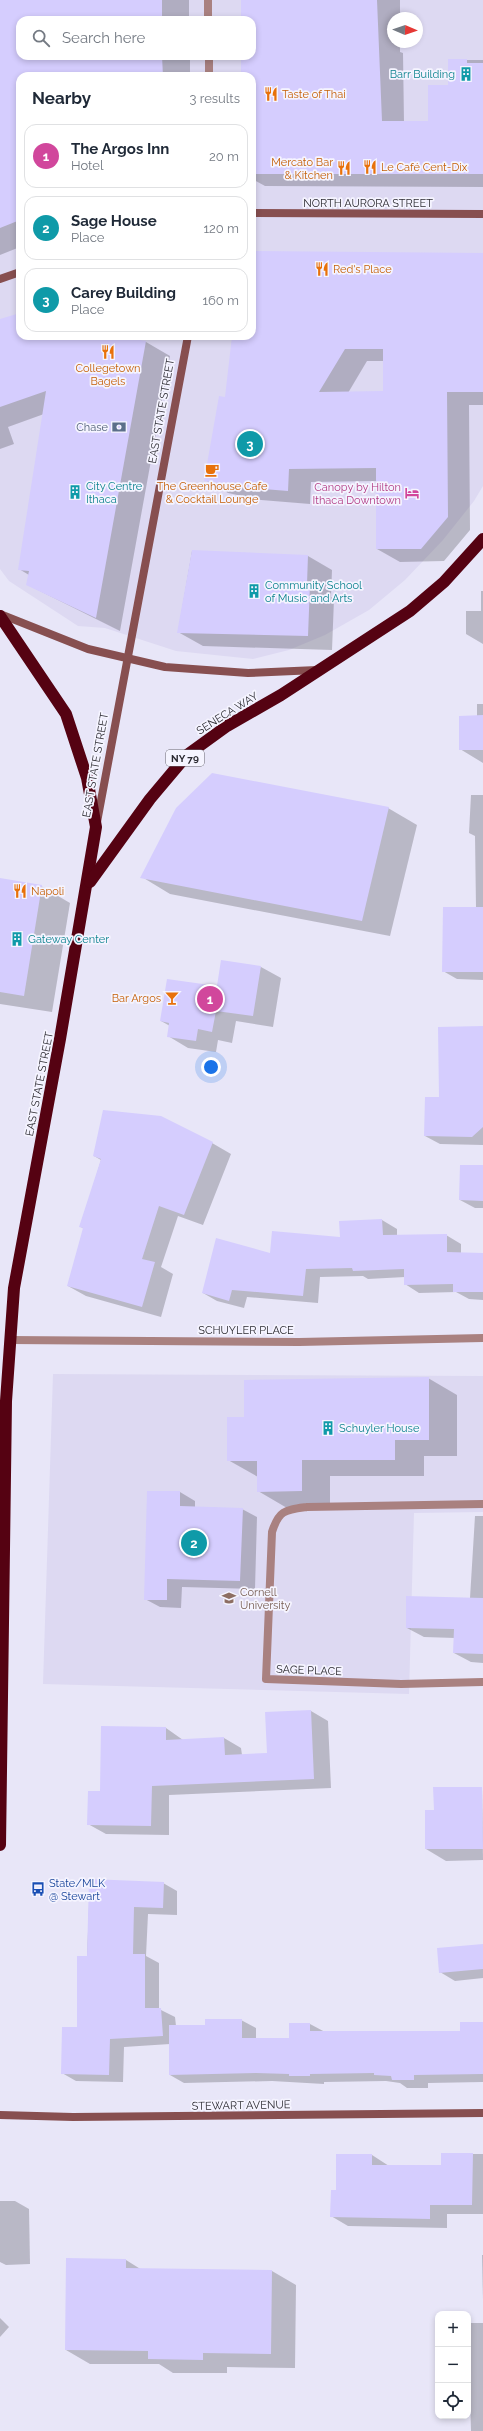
<!DOCTYPE html>
<html lang="en">
<head>
<meta charset="utf-8">
<style>
  :root { --surface:#fff; --page:#f6f6f7; --text:#1f2937; --muted:#747a83; --line:#e0e1e3; --accent:#2563eb }
  body { margin:0; font-family:Raleway,sans-serif; background:var(--page); color:var(--text) }
  .controls { position:absolute; right:12px; bottom:12px; display:grid; overflow:hidden; border-radius:8px; box-shadow:0 2px 6px #0003 }
  .controls button { width:36px; height:36px; display:grid; place-items:center; padding:0; border:0; border-bottom:1px solid var(--line); background:var(--surface); color:var(--text); font:20px sans-serif }
  .compass { position:absolute; left:387px; top:12px; width:36px; height:36px; border-radius:50%; background:var(--surface); box-shadow:0 2px 6px #0003; rotate:92deg }
  .you { position:absolute; left:211px; top:1067px; width:14px; height:14px; margin:-10px; border:3px solid #fff; border-radius:50%; background:#1a73e8; box-shadow:0 0 0 6px #1a73e833 }
  .badge { display:grid; place-items:center; width:26px; height:26px; border-radius:50%; background:var(--accent); color:#fff; font-size:13px; font-weight:700 }
  .pin { position:absolute; translate:-50% -50%; border:2px solid #fff; box-shadow:0 1px 4px #0006 }
  .list { margin:0; padding:0; list-style:none }
  h2 { display:flex; justify-content:space-between; align-items:center; height:52px; margin:0; padding:0 16px; font-size:17px }
  h2 small { font-size:13px; font-weight:400; color:var(--muted) }
  .list li { display:grid; grid-template-columns:26px 1fr auto; gap:12px; align-items:center; box-sizing:border-box; height:64px; margin:0 8px 8px; padding:0 8px; border:1px solid var(--line); border-radius:12px }
  .list b { display:block; font-size:15px; white-space:nowrap }
  .list p { margin:0; font-size:13px; white-space:nowrap; color:var(--muted) }
  .list em { font-size:13px; font-style:normal; color:var(--muted) }
  .icon { flex:none; width:22px; height:22px; fill:none; stroke:currentColor; stroke-width:2; stroke-linecap:round; stroke-linejoin:round }
  .map { position:relative; flex:none; width:483px; height:2431px; overflow:hidden }
  .search { position:absolute; background:var(--surface); box-shadow:0 2px 6px #0003; left:16px; top:16px; width:240px; height:44px; display:flex; align-items:center; gap:10px; box-sizing:border-box; padding:0 14px; border-radius:12px; color:var(--muted); font-size:15px }
  .panel { position:absolute; background:var(--surface); box-shadow:0 2px 6px #0003; left:16px; top:72px; width:240px; height:268px; border-radius:12px }
  .map>svg:first-child { display:block }
  .built { fill:#ddd9f2; fill-rule:evenodd }
  .shadow { fill:#0003; fill-rule:evenodd }
  .building { fill:#d5cdfe; fill-rule:evenodd }
  .lines { fill:none; stroke-linecap:round; stroke-linejoin:round }
  .street { stroke:#a98180; stroke-width:8 }
  .secondary { stroke:#874f50; stroke-width:8 }
  .highway { stroke:#550212; stroke-width:12 }
  .labels { text-anchor:middle; stroke-width:3.5; stroke-linejoin:round; paint-order:stroke }
  .shield { fill:#f5f4ff; stroke:#68676f; stroke-width:1 }
  .shield-label { font-size:10px; font-weight:bold; fill:#2b2a31 }
  .culture-label { font-size:11px; fill:#0d838f; stroke:#f5f4ff; text-anchor:start }
  .food-label { font-size:11px; fill:#c56008; stroke:#f5f4ff; text-anchor:start }
  .street-label { font-size:11px; fill:#2b2a31; stroke:#f5f4ff }
  .service-label { font-size:11px; fill:#4e5e75; stroke:#f5f4ff; text-anchor:end }
  .hotel-label { font-size:11px; fill:#b23c85; stroke:#f5f4ff; text-anchor:end }
  .education-label { font-size:11px; fill:#785e54; stroke:#f5f4ff; text-anchor:start }
  .transit-label { font-size:11px; fill:#164399; stroke:#f5f4ff; text-anchor:start }
</style>
</head>
<body>
<div class="map">
<svg width="483" height="2431" viewBox="0 0 483 2431">
  <rect width="100%" height="100%" fill="#e8e6f8"/>
  <g class="built">
    <path d="M0,0H483V486L474,501L443,540L405,580L369,610L325,635L289,650L253,659L176,651L105,628L78,626L9,581L0,569ZM393,18H417V42H393ZM20,20H252V56H20ZM20,76H252V336H20Z"/>
    <path d="M53,1374L483,1376V1512L414,1513L409,1694L43,1684Z"/>
  </g>
  <g class="shadow">
    <path d="M0,0H189V20H20V56H190V76H20V247L0,255Z"/>
    <path d="M242,0H400V18H393V42H400V52L403,53L404,122H429L449,86V60H483V187L265,186L252,179V76H242V56H252V20H242Z"/>
    <path d="M252,253L483,254V405H469L470,530L444,561L400,562L377,549V481L311,482L310,504L261,500L228,493L205,480L226,398L233,336H252ZM367,361H384V392L348,393Z"/>
    <path d="M20,314V336H115L146,342L170,356L120,631L28,585L29,575L19,569L44,414L8,427L14,444L0,449V320Z"/>
    <path d="M192,551L308,556L332,570L331,597L334,599L332,650L203,646L178,632Z"/>
    <path d="M481,591H483V644L466,634V611H481Z"/>
    <path d="M477,704H483V763L460,749L477,717Z"/>
    <path d="M471,795H483V980L457,979L443,971L476,908L475,836L469,833Z"/>
    <path d="M388,808L417,825L390,936L170,894L142,877Z"/>
    <path d="M0,879L41,886L70,903L52,1012L0,1004Z"/>
    <path d="M261,967L281,978L273,1027L236,1021L232,1043L218,1040L216,1052L188,1048L168,1036L170,1026L161,1021L218,988Z"/>
    <path d="M483,1027V1145L440,1144L425,1136L440,1098Z"/>
    <path d="M212,1143L231,1154L203,1225L178,1216L161,1267L173,1274L161,1317L86,1296L68,1286L84,1229L81,1227L101,1160L94,1156Z"/>
    <path d="M483,1166V1208H475L460,1200Z"/>
    <path d="M382,1220L397,1229V1236L446,1235L461,1244V1254H483V1300L469,1299L456,1292L419,1293L405,1284V1277L368,1279L363,1276L320,1277L318,1303L247,1297L244,1308L217,1301L203,1293L271,1254L341,1238Z"/>
    <path d="M428,1378L457,1395V1456H424V1476H330V1507L287,1508L258,1491V1477L228,1460L245,1418Z"/>
    <path d="M148,1492H180L195,1501V1507L242,1509L257,1517L255,1589L182,1587L181,1608L160,1607L145,1599Z"/>
    <path d="M475,1516H483V1663L471,1662L454,1653L455,1638L424,1637L407,1628L470,1598Z"/>
    <path d="M311,1711L328,1721L331,1788L169,1795V1835L106,1834L88,1824L101,1792L166,1728L183,1740L224,1738L241,1748L242,1755L268,1754Z"/>
    <path d="M482,1788L483,1860L446,1861L426,1849L435,1811Z"/>
    <path d="M90,1880L163,1883L177,1891V1915L148,1914L146,1956L159,1963V2009L175,2017L176,2026H206L241,2020L256,2028V2039H290L310,2024L325,2032H461L483,2023V2082L428,2083V2088H407L400,2083L386,2081L324,2082V2084L272,2081L184,2083L170,2075V2044L124,2047L123,2082L76,2081L62,2073L78,2028L87,1957Z"/>
    <path d="M483,1945V1978L455,1981L440,1972Z"/>
    <path d="M442,2154H483V2214H447V2228L348,2226L331,2216L337,2192L372,2155L389,2166H442Z"/>
    <path d="M0,2201H15L29,2209L30,2264L6,2265L0,2262Z"/>
    <path d="M482,2255H483V2300Z"/>
    <path d="M126,2260L142,2270L272,2271L296,2285L295,2368L227,2367V2373H173L159,2364H90L66,2350Z"/>
    <path d="M0,2318L9,2327L0,2337Z"/>
    <path d="M468,2323H483V2431H471Z"/>
  </g>
  <g class="building">
    <path d="M0,0H162V20H20V56H162L163,76H20V220L0,228Z"/>
    <path d="M241,0H377L382,121H428V85H448V59H467V63H483V174H252V76H241V56H252V20H241Z"/>
    <path d="M252,251L483,253V392H447L448,517L421,549H376V468L289,469L288,491L238,487L204,481L219,396L225,397L232,336H252ZM345,349H383V391L319,392Z"/>
    <path d="M20,313V336H118L146,341L96,618L26,585L29,571L18,570L46,391L0,407V319Z"/>
    <path d="M192,550L308,555L307,584H310L308,636L177,633Z"/>
    <path d="M483,715V750H459V716Z"/>
    <path d="M212,773L389,807L362,921L140,878L176,808Z"/>
    <path d="M0,878L42,885L24,996L0,992Z"/>
    <path d="M443,907H483V972H442Z"/>
    <path d="M221,960L261,966L253,1016L216,1011L212,1032L198,1029L196,1041L167,1037L169,1023L160,1021L167,979L217,986Z"/>
    <path d="M483,1026V1127L472,1137L424,1136L425,1097H439L438,1027Z"/>
    <path d="M103,1110L161,1116L213,1142L184,1215L159,1206L142,1259L155,1262L142,1307L67,1286L83,1228L79,1227L101,1159L93,1156Z"/>
    <path d="M460,1165H483V1201L459,1200Z"/>
    <path d="M382,1219L383,1235L447,1234V1252L483,1253V1292H453V1284L404,1285V1269L353,1271L352,1268L306,1269L303,1296L232,1290L229,1301L202,1293L216,1238L270,1253L272,1231L340,1237L339,1221Z"/>
    <path d="M429,1377V1440H395V1460H302V1491L257,1492V1461H227V1417H244V1380Z"/>
    <path d="M147,1491H180V1506L243,1508L240,1581L167,1579V1600H144Z"/>
    <path d="M406,1596L483,1598V1654L453,1653L454,1629L406,1628Z"/>
    <path d="M311,1710L314,1779L152,1786L151,1826L87,1825L88,1791H100L101,1726L166,1727V1740L224,1737L225,1755L267,1753L265,1712Z"/>
    <path d="M433,1787H482L483,1849H425V1810H434Z"/>
    <path d="M89,1879L164,1882L163,1908L134,1907L133,1954H145V2008H161L163,2036L110,2039L109,2075L61,2074L62,2027H77V1956H87Z"/>
    <path d="M483,1944V1969L439,1973L437,1948Z"/>
    <path d="M205,2019H242V2038H289V2023H310V2031H460V2022H483V2074L414,2075V2080H392L391,2076L374,2075V2073L310,2074V2076H289V2074L256,2073L169,2075V2025H205Z"/>
    <path d="M441,2153H473L472,2205H430V2219L330,2217L331,2190H336V2154H372V2165H441Z"/>
    <path d="M66,2258L126,2259V2268L272,2270L271,2354L203,2353V2360L148,2359V2351L65,2350Z"/>
  </g>
  <g class="lines">
    <g class="street">
      <path d="M208,0V20"/>
      <path d="M209,56V76"/>
      <path d="M9,1340L299,1342L483,1338"/>
      <path d="M483,1504L307,1507C285,1510 279,1510 272,1532L266,1679L401,1684L483,1682"/>
    </g>
    <g class="secondary">
      <path d="M252,213L483,214"/>
      <path d="M0,279L20,272"/>
      <path d="M0,614L88,649L165,667L248,673L317,670"/>
      <path d="M97,822L188,336"/>
      <path d="M0,2115L73,2117L483,2113"/>
    </g>
    <g class="highway">
      <path d="M0,616L66,714L87,778L96,827L60,1039L14,1288L6,1401L0,1845"/>
      <path d="M90,882L150,799L187,755L227,726L281,695L410,611L444,582L483,539"/>
    </g>
  </g>
  <defs>
    <symbol id="building-bare" viewBox="-9 -9 18 18"><path d="M-4-6H4V6H1V3H-1V6H-4ZM-2.5-4.3h1.7v1.8h-1.7ZM.8-4.3h1.7v1.8H.8ZM-2.5-1h1.7V.8h-1.7ZM.8-1h1.7V.8H.8Z" fill="#0f9aa8" stroke="#f5f4ff" stroke-width="2.5" paint-order="stroke"/></symbol>
    <symbol id="restaurant-bare" viewBox="-9 -9 18 18"><path d="M-5-6h1v4h1v-4h1v4h1v-4h1v5L-1.5 .5V6h-2V.5L-5-1ZM5-6V6H3V1.5H1.5Q1.5-4 5-6Z" fill="#e8710a" stroke="#f5f4ff" stroke-width="2.5" paint-order="stroke"/></symbol>
    <symbol id="bank-bare" viewBox="-9 -9 18 18"><path d="M-6-4H6V4H-6ZM0-2.3a2.3 2.3 0 1 0 0 4.6a2.3 2.3 0 1 0 0-4.6Z" fill="#5c6f8a" stroke="#f5f4ff" stroke-width="2.5" paint-order="stroke"/></symbol>
    <symbol id="cafe-bare" viewBox="-9 -9 18 18"><path d="M-5.5-4.5H6V0H3Q3 3.5 0 3.5H-2.5Q-5.5 3.5-5.5 0ZM3-3.2v2h1.7v-2ZM-6 4.5H4V6H-6Z" fill="#e8710a" stroke="#f5f4ff" stroke-width="2.5" paint-order="stroke"/></symbol>
    <symbol id="hotel-bare" viewBox="-9 -9 18 18"><path d="M-6-4.5h1.5V1H6V5H4.5V3h-9V5H-6ZM-4 0a1.8 1.8 0 1 1 3.6 0ZM.5 0V-2.5h3Q6-2.5 6 0Z" fill="#d1479c" stroke="#f5f4ff" stroke-width="2.5" paint-order="stroke"/></symbol>
    <symbol id="bar-bare" viewBox="-9 -9 18 18"><path d="M-6-5H6L.8 .8V4.5H3.5V6h-7V4.5H-.8V.8Z" fill="#e8710a" stroke="#f5f4ff" stroke-width="2.5" paint-order="stroke"/></symbol>
    <symbol id="university-bare" viewBox="-9 -9 18 18"><path d="M0-5L7-2L0 1L-7-2ZM-4 1L0 2.5L4 1V4Q0 6-4 4Z" fill="#8d6e63" stroke="#f5f4ff" stroke-width="2.5" paint-order="stroke"/></symbol>
    <symbol id="bus-bare" viewBox="-9 -9 18 18"><path d="M-5-6H5V4H4V6H2V4H-2V6H-4V4H-5ZM-3.5-4V0h7V-4ZM-3.5 1.2v1.5H-2V1.2ZM2 1.2v1.5H3.5V1.2Z" fill="#1a4fb4" stroke="#f5f4ff" stroke-width="2.5" paint-order="stroke"/></symbol>
  </defs>
  <g fill-rule="evenodd">
    <use href="#building-bare" x="456" y="64" width="20" height="20"/>
    <use href="#restaurant-bare" x="261" y="84" width="20" height="20"/>
    <use href="#restaurant-bare" x="360" y="157" width="20" height="20"/>
    <use href="#restaurant-bare" x="334" y="158" width="20" height="20"/>
    <use href="#restaurant-bare" x="312" y="259" width="20" height="20"/>
    <use href="#restaurant-bare" x="98" y="342" width="20" height="20"/>
    <use href="#bank-bare" x="109" y="417" width="20" height="20"/>
    <use href="#cafe-bare" x="202" y="460" width="20" height="20"/>
    <use href="#building-bare" x="65" y="482" width="20" height="20"/>
    <use href="#hotel-bare" x="402" y="483" width="20" height="20"/>
    <use href="#building-bare" x="244" y="581" width="20" height="20"/>
    <use href="#restaurant-bare" x="10" y="881" width="20" height="20"/>
    <use href="#building-bare" x="7" y="929" width="20" height="20"/>
    <use href="#bar-bare" x="162" y="988" width="20" height="20"/>
    <use href="#building-bare" x="318" y="1418" width="20" height="20"/>
    <use href="#university-bare" x="219" y="1588" width="20" height="20"/>
    <use href="#bus-bare" x="28" y="1879" width="20" height="20"/>
  </g>
  <g class="labels">
    <rect class="shield" x="166" y="750" width="38" height="16" rx="3"/>
    <g class="shield-label">
      <text x="185" y="762">NY 79</text>
    </g>
    <g class="culture-label">
      <text x="455" y="78" text-anchor="end">Barr Building</text>
      <text x="86" y="490">City Centre<tspan x="86" dy="13">Ithaca</tspan></text>
      <text x="265" y="589">Community School<tspan x="265" dy="13">of Music and Arts</tspan></text>
      <text x="28" y="943">Gateway Center</text>
      <text x="339" y="1432">Schuyler House</text>
    </g>
    <g class="food-label">
      <text x="282" y="98">Taste of Thai</text>
      <text x="333" y="166" text-anchor="end">Mercato Bar<tspan x="333" dy="13">&amp; Kitchen</tspan></text>
      <text x="381" y="171">Le Café Cent-Dix</text>
      <text x="333" y="273">Red's Place</text>
      <text x="108" y="372" text-anchor="middle">Collegetown<tspan x="108" dy="13">Bagels</tspan></text>
      <text x="212" y="490" text-anchor="middle">The Greenhouse Cafe<tspan x="212" dy="13">&amp; Cocktail Lounge</tspan></text>
      <text x="31" y="895">Napoli</text>
      <text x="161" y="1002" text-anchor="end">Bar Argos</text>
    </g>
    <g class="street-label">
      <text x="368" y="207">NORTH AURORA STREET</text>
      <text transform="translate(161 411) rotate(-80)" y="4">EAST STATE STREET</text>
      <text transform="translate(227 713) rotate(-32)" y="4">SENECA WAY</text>
      <text transform="translate(95 765) rotate(-80)" y="4">EAST STATE STREET</text>
      <text transform="translate(39 1084) rotate(-79)" y="4">EAST STATE STREET</text>
      <text x="246" y="1334">SCHUYLER PLACE</text>
      <text transform="translate(309 1670) rotate(2)" y="4">SAGE PLACE</text>
      <text transform="translate(241 2105) rotate(-1)" y="4">STEWART AVENUE</text>
    </g>
    <g class="service-label">
      <text x="108" y="431">Chase</text>
    </g>
    <g class="hotel-label">
      <text x="401" y="491">Canopy by Hilton<tspan x="401" dy="13">Ithaca Downtown</tspan></text>
    </g>
    <g class="education-label">
      <text x="240" y="1596">Cornell<tspan x="240" dy="13">University</tspan></text>
    </g>
    <g class="transit-label">
      <text x="49" y="1887">State/MLK<tspan x="49" dy="13">@ Stewart</tspan></text>
    </g>
  </g>
</svg>
<div class="controls">
<button>+</button>
<button>−</button>
<button><svg class="icon" aria-label="locate" viewBox="0 0 24 24"><circle cx="12" cy="12" r="6"/><path d="M12 2v4M12 18v4M2 12h4M18 12h4"/></svg></button>
</div>
<svg class="compass" viewBox="-18 -18 36 36"><path d="M0-13l5 13h-10z" fill="#e53935"/><path d="M0 13l5-13h-10z" fill="#747a83"/></svg>
<div class="you"></div>
<div class="pin badge" style="left:210px;top:999px;background:#d1479c">1</div>
<div class="pin badge" style="left:194px;top:1543px;background:#0f9aa8">2</div>
<div class="pin badge" style="left:250px;top:444px;background:#0f9aa8">3</div>
<div class="search"><svg class="icon" aria-label="search" viewBox="0 0 24 24"><circle cx="10" cy="10" r="6"/><path d="M15 15l6 6"/></svg>Search here</div>
<section class="panel">
<h2>Nearby<small>3 results</small></h2>
<ul class="list">
<li><span class="badge" style="background:#d1479c">1</span><div><b>The Argos Inn</b><p>Hotel</p></div><em>20 m</em></li>
<li><span class="badge" style="background:#0f9aa8">2</span><div><b>Sage House</b><p>Place</p></div><em>120 m</em></li>
<li><span class="badge" style="background:#0f9aa8">3</span><div><b>Carey Building</b><p>Place</p></div><em>160 m</em></li>
</ul>
</section>
</div>
</body>
</html>
